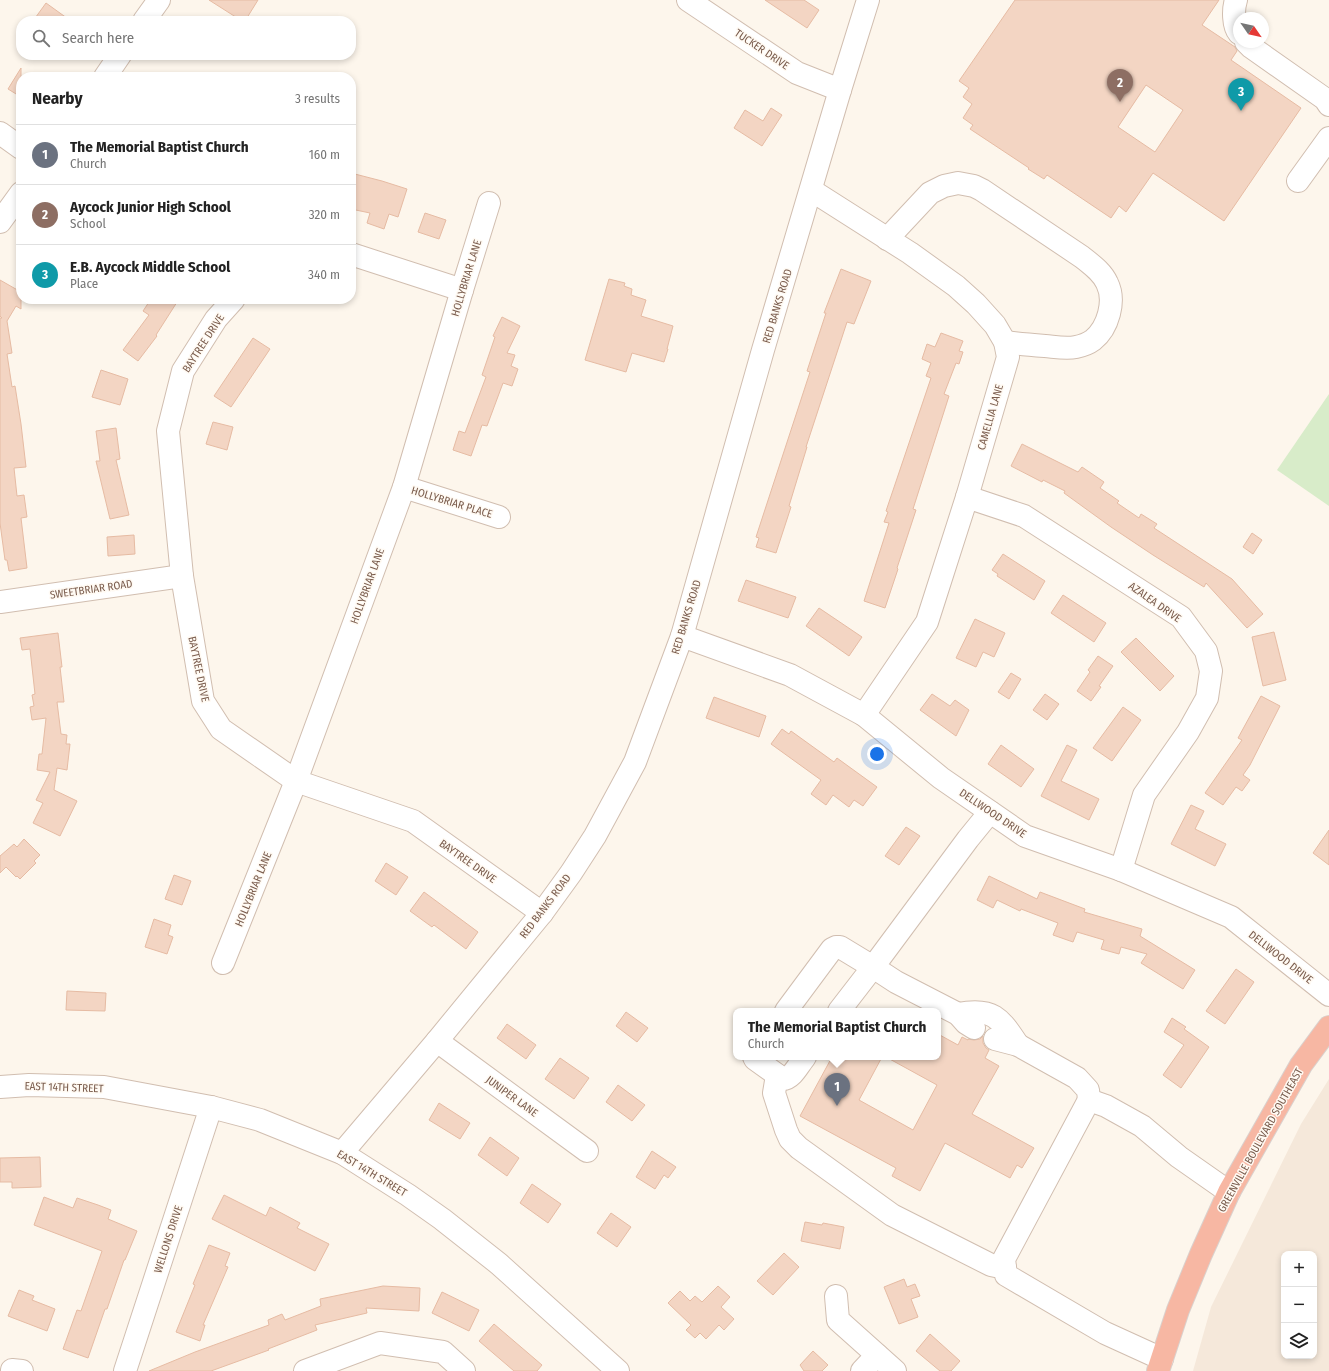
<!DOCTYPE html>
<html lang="en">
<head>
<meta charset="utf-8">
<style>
  :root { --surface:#fff; --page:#f6f6f6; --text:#222; --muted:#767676; --line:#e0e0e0; --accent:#b45309 }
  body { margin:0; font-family:"Fira Sans Condensed",sans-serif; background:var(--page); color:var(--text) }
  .controls { position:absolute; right:12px; bottom:12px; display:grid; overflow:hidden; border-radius:8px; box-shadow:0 2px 6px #0003 }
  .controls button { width:36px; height:36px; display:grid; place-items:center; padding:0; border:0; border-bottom:1px solid var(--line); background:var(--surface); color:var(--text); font:20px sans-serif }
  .compass { position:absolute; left:1233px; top:12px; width:36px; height:36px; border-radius:50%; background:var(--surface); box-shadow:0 2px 6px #0003; rotate:124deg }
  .you { position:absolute; left:877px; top:754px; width:14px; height:14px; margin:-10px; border:3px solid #fff; border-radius:50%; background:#1a73e8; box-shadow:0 0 0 6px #1a73e833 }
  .badge { display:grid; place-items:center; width:26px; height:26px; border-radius:50%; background:var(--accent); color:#fff; font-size:13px; font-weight:700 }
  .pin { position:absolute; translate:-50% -33px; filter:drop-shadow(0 1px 2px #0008) }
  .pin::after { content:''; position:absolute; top:21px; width:14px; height:12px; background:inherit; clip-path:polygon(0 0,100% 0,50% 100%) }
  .popup { position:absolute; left:733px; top:1008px; width:208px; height:52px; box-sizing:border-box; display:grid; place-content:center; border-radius:8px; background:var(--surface); filter:drop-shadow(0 1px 3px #0005); font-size:13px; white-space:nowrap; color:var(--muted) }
  .popup b { font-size:15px; color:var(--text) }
  .popup::after { content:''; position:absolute; left:50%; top:100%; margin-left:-8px; border:8px solid transparent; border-top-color:var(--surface) }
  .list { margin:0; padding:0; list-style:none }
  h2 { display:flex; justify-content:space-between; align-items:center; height:52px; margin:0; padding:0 16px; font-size:17px }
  h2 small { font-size:13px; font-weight:400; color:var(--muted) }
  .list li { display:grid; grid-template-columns:26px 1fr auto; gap:12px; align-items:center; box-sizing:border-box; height:60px; padding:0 16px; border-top:1px solid var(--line) }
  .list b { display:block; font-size:15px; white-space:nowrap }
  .list p { margin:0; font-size:13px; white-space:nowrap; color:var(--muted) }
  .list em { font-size:13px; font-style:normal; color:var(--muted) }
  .icon { flex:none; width:22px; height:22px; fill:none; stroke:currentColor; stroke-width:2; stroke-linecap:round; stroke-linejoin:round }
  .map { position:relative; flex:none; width:1329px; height:1371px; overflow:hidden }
  .search { position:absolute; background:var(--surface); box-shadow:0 2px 6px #0003; left:16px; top:16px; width:340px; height:44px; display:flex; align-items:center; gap:10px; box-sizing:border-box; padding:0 14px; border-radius:16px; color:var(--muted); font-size:15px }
  .panel { position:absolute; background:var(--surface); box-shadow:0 2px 6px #0003; left:16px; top:72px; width:340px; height:232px; border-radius:16px }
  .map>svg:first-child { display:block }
  .residential { fill:#f5e8da; fill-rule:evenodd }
  .green { fill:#d8ecc9 }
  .building { fill:#f3d5c3; stroke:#e6bba3; fill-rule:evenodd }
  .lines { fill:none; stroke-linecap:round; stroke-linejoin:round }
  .minor-casing { stroke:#d1beb0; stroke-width:24 }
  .highway-casing { stroke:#dad1cd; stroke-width:24 }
  .minor { stroke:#fff; stroke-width:22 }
  .highway { stroke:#f7b7a3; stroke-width:22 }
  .labels { text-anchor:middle; stroke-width:3; stroke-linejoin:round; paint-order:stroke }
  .street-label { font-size:11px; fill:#7a5c4d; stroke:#fffaf3 }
</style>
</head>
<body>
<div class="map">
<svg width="1329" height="1371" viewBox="0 0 1329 1371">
  <rect width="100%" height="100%" fill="#fdf6ec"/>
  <path class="residential" d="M1329,1079V1371H1193L1211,1307L1301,1124ZM1284,1254H1314V1356H1284Z"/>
  <path class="green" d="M1329,394V506L1277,470Z"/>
  <g class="building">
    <path d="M209,0H258L245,21H242Z"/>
    <path d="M765,0H804L819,10L807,28Z"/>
    <path d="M1015,0H1219L1202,25L1235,47L1237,51L1231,60L1301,108L1224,221L1153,173L1126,212L1119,206L1111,218L1047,175L1044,179L1028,169L1029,168L970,129L973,125L963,118L972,104L963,97L969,88L959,81ZM1146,85L1183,110L1155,152L1118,127Z"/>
    <path d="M46,3L71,21H33Z"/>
    <path d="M21,68V97L8,89Z"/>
    <path d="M771,108L782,115L762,146L734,128L745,110L763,121Z"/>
    <path d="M351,173L382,181L407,189L398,217L389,214L384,229L367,223L370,213L351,209Z"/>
    <path d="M425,213L446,220L439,239L418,232Z"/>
    <path d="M841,269L871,281L854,324L847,322L806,447H807L789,506L791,507L776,553L756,547L759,538L756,537L810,372L807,371L826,313H824Z"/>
    <path d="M609,279L625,283L624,286L632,289L631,295L646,300L641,316L673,326L667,349H668L664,362L632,353L626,372L585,360Z"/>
    <path d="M0,280L21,292V309L16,306L7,321L12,353L7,354L12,387L15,386L21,424L26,467L14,468L17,496L24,495L27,517L21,518L27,568L9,571L7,560H5L0,523V318H2L0,316Z"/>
    <path d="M151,299H179L156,335L157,336L138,361L123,350L149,315L143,311Z"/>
    <path d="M502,317L520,326L507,353L515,355L511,366L518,369L512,386L503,383L487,426L482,425L471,456L453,450L459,431L465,433L486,377L482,375L495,337L493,336Z"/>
    <path d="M941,333L963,341L959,351L963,352L959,364L956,363L944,394L949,396L913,509L916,510L897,568L898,569L885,608L864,601L889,523L884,522L888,512L886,511L931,378L926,376L931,363L922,359L927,344L935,347Z"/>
    <path d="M253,338L270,349L231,407L214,396Z"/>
    <path d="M101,370L128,379L120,405L92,397Z"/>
    <path d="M213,422L233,427L227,450L206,444Z"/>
    <path d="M116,428L120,459L116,460L129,515L110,519L96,461H100L96,431Z"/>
    <path d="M1022,444L1078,472L1082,467L1104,482L1100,488L1119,501L1117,503L1139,518L1141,514L1157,524L1154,528L1232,579L1263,614L1247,628L1206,583L1204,587L1153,555L1111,527L1064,493L1065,491L1043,480L1042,482L1011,466Z"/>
    <path d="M1252,533L1262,540L1253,554L1243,547Z"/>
    <path d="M134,535L135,554L108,556L107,537Z"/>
    <path d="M1003,554L1045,581L1034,600L997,576L998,574L992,570Z"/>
    <path d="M746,580L796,597L788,618L738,601Z"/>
    <path d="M1063,595L1106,623L1094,642L1051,613Z"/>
    <path d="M819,608L862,637L849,656L806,626Z"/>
    <path d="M975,619L1005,633L994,657L983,652L976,667L956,658Z"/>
    <path d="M1274,632L1286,680L1263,686L1252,637Z"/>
    <path d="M58,633L62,667H60L64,702H57L61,734L67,735L66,744H70L67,770L57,768L54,790L77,801L60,836L33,823L43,803L36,800L50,772L37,770L39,754H42L46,718L32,720L30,707L34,706L32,695L35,694L30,649L22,650L20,638Z"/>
    <path d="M1136,638L1174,676L1160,691L1121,652Z"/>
    <path d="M1098,656L1113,666L1099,686L1101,687L1091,701L1077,691L1090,672L1088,670Z"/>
    <path d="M1011,673L1021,679L1009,699L998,692Z"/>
    <path d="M932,694L950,706L955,700L969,710L956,736L920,710Z"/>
    <path d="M1045,694L1059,704L1047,720L1033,710Z"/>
    <path d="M1261,696L1280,706L1250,765L1243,775L1250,780L1242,791L1236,787L1223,805L1205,793L1242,740L1238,738Z"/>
    <path d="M714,697L766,716L759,737L706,718Z"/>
    <path d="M1123,707L1141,720L1112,761L1093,748Z"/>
    <path d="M782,729L789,734L791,731L834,762L837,758L877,787L863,806L854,800L849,807L833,795L826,805L811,794L821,780L771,744Z"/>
    <path d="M1001,745L1034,769L1021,787L988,764Z"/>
    <path d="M1067,745L1077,750L1061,781L1099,799L1089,820L1041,796Z"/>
    <path d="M1191,805L1204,811L1195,829L1226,844L1215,866L1171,844Z"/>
    <path d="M906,827L920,836L899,865L885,856Z"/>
    <path d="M1329,830V865L1313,853Z"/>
    <path d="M24,839L40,855L34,861L36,863L20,879L17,876L16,877L6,867L0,873V856L14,844L17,847Z"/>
    <path d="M386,863L408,877L396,895L375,881Z"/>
    <path d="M174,875L191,881L182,905L165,899Z"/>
    <path d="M989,876L1037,899L1040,892L1085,909L1084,912L1142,929L1140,936L1195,970L1183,989L1141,963L1147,954L1121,947L1119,954L1101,949L1104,940L1077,932L1073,942L1053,935L1058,923L1021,909L1020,911L997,900L993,908L977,900Z"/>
    <path d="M424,892L478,932L466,949L434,925L432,927L410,911Z"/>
    <path d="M154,919L171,925L168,935L173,937L167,954L145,947Z"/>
    <path d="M1236,969L1254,982L1225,1024L1206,1011Z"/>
    <path d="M67,991L106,993L105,1011L66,1010Z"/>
    <path d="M626,1012L648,1028L637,1042L616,1026Z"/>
    <path d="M1172,1018L1186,1027L1184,1029L1209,1047L1181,1088L1163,1075L1184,1045L1164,1032Z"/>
    <path d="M507,1024L536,1045L526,1059L497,1038Z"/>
    <path d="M938,1034L958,1045L962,1037L968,1040V1039L974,1040L980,1039L983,1036V1043L986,1048L989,1050L985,1058L999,1066L972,1114L1034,1148L1022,1168L1017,1165L1010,1178L945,1143L920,1191L892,1176L896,1168L800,1116L832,1057H882L859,1100L913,1130L937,1085L886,1057H938Z"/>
    <path d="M560,1058L589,1078L574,1099L545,1079Z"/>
    <path d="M618,1085L645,1105L632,1121L606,1102Z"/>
    <path d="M439,1103L470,1123L460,1139L429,1120Z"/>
    <path d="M490,1137L519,1158L507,1176L478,1155Z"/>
    <path d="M652,1151L676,1167L668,1178L664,1175L655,1189L636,1177Z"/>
    <path d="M40,1157L41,1187L12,1188V1182H0V1158Z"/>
    <path d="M532,1184L561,1204L548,1223L520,1203Z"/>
    <path d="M224,1195L266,1216L270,1207L300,1223L297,1228L329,1244L315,1271L212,1219Z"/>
    <path d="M44,1197L73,1208L77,1198L98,1205L111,1210L108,1219L137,1231L125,1260H124L107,1309H105L88,1358L63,1349L77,1310L81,1311L102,1251L34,1225Z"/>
    <path d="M611,1213L631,1227L617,1247L597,1233Z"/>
    <path d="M805,1222L822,1225L823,1223L844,1227L840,1249L801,1241Z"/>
    <path d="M209,1245L230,1253L225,1266L228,1267L203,1325H205L200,1341L176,1332L195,1285L193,1284Z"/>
    <path d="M784,1253L799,1267L773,1295L757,1281Z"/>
    <path d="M904,1279L907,1287L915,1284L920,1296L911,1299L918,1317L899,1324L884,1287Z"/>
    <path d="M383,1286L420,1288L419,1311L366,1308L367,1313L315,1325L317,1330L268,1349L269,1350L211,1371H149L195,1352L269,1325L268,1320L282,1314L285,1320L321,1306L320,1299Z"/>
    <path d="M718,1286L730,1297L721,1307L734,1319L724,1330L719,1325L706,1339L700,1333L695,1338L686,1330L691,1325L668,1303L680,1291L690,1301L695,1296L702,1302Z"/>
    <path d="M19,1290L34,1296L32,1300L55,1309L47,1331L8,1316Z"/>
    <path d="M442,1292L479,1310L469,1331L432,1313Z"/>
    <path d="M494,1324L542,1365L537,1371H514L479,1341Z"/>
    <path d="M930,1334L960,1361L951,1371H940L916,1351Z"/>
    <path d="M813,1351L828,1365L822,1371H804L800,1365Z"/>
  </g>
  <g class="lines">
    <defs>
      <g id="minor">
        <path d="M688,0L797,73L840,90"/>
        <path d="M1236,0C1233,9 1233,26 1239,33"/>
        <path d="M144,21L159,0"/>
        <path d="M1246,42L1251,47L1325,99L1329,105"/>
        <path d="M105,77L120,55"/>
        <path d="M0,133L21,148"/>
        <path d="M1298,181L1329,138"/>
        <path d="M811,190L910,253L956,286L976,304L995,325L1005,342L1008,357L967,497L927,622L864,715"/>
        <path d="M0,222L21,193"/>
        <path d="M887,239L930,193L944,186L958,183L974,186L982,190L1082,257C1092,265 1102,272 1107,283C1116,301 1108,328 1093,340C1089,343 1081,346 1076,347C1066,349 1056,347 1045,346C1032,345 1019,344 1005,342"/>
        <path d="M351,254L462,290"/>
        <path d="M234,299L216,319L183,371L168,431L182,576L203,701L221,729L296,781L413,821L542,913"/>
        <path d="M404,487L499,517"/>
        <path d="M967,497L1024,516L1181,617L1206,651L1211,671L1207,698L1188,732L1144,795L1121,870"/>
        <path d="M0,602L182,576"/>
        <path d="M682,636L790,675L864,715L941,778L1025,836L1121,870L1231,917L1329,995"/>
        <path d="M223,963L296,781L404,487L462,290L489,203"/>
        <path d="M786,1011L832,949L836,947H840L873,967L839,1011"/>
        <path d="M958,1014C993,1007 1000,1018 1018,1045"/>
        <path d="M974,1028L966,1023L958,1014L896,982L873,967L968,839L990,812"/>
        <path d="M995,1039L1018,1045L1077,1078L1088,1090L1089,1100"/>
        <path d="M437,1041L587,1151"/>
        <path d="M754,1057L755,1059L783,1079C792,1079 799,1064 805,1057"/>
        <path d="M777,1075L774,1093L786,1130L790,1139L799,1148L892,1215L991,1265L1005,1268"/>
        <path d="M0,1087L29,1085L104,1087L211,1107L260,1120L342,1153L408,1195L442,1219L499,1264L618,1371"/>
        <path d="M342,1153L437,1041L542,913L571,873L595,836L635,762L682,636L763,350L840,90L868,0"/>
        <path d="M836,1296L838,1320L895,1371"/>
        <path d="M1162,1359L1105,1333L1006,1275L1004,1259L1089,1100L1106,1106L1142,1126L1179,1157L1229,1192"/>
        <path d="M12,1370L22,1371"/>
        <path d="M125,1371L211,1107"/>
        <path d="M305,1371L380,1343L443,1352L464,1371"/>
        <path d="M862,1371L877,1355"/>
      </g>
      <path id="highway" d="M1158,1371L1178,1310L1201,1254L1229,1192L1301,1065L1329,1027"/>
    </defs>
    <use href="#minor" class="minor-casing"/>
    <use href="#highway" class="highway-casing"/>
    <use href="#minor" class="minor"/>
    <use href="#highway" class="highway"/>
  </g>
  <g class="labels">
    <g class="street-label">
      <text transform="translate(762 49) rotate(34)" y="4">TUCKER DRIVE</text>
      <text transform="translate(466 278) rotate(-73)" y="4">HOLLYBRIAR LANE</text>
      <text transform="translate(777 306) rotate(-73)" y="4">RED BANKS ROAD</text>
      <text transform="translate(203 343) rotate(-57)" y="4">BAYTREE DRIVE</text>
      <text transform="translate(990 417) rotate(-74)" y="4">CAMELLIA LANE</text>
      <text transform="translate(452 502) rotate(17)" y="4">HOLLYBRIAR PLACE</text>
      <text transform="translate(367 586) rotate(-70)" y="4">HOLLYBRIAR LANE</text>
      <text transform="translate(91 589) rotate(-8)" y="4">SWEETBRIAR ROAD</text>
      <text transform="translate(1155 602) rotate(35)" y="4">AZALEA DRIVE</text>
      <text transform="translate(686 617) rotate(-73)" y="4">RED BANKS ROAD</text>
      <text transform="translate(199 669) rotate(78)" y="4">BAYTREE DRIVE</text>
      <text transform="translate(993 813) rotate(34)" y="4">DELLWOOD DRIVE</text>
      <text transform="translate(468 861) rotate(35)" y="4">BAYTREE DRIVE</text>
      <text transform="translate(253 889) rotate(-68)" y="4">HOLLYBRIAR LANE</text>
      <text transform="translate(545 906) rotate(-53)" y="4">RED BANKS ROAD</text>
      <text transform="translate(1281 957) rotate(38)" y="4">DELLWOOD DRIVE</text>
      <text transform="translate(64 1087) rotate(2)" y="4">EAST 14TH STREET</text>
      <text transform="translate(512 1096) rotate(36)" y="4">JUNIPER LANE</text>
      <text transform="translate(1260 1140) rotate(-61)" y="4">GREENVILLE BOULEVARD SOUTHEAST</text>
      <text transform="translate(372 1173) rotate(31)" y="4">EAST 14TH STREET</text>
      <text transform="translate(168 1239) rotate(-72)" y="4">WELLONS DRIVE</text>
    </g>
  </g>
</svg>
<div class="controls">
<button>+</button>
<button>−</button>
<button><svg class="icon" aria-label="layers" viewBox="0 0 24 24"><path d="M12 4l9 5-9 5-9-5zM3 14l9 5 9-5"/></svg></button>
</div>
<svg class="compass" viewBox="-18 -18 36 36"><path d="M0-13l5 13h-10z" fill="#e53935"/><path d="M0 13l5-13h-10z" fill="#767676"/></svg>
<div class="you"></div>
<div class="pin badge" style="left:837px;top:1106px;background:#6b7280">1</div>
<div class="popup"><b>The Memorial Baptist Church</b>Church</div>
<div class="pin badge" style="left:1120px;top:102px;background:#8d6e63">2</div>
<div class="pin badge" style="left:1241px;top:111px;background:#0f9aa8">3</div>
<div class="search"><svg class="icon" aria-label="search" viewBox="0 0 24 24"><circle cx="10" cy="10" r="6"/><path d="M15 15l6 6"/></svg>Search here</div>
<section class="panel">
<h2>Nearby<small>3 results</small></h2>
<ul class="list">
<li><span class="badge" style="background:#6b7280">1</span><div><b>The Memorial Baptist Church</b><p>Church</p></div><em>160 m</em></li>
<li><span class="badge" style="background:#8d6e63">2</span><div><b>Aycock Junior High School</b><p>School</p></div><em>320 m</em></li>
<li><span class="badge" style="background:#0f9aa8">3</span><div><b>E.B. Aycock Middle School</b><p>Place</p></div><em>340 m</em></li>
</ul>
</section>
</div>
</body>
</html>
